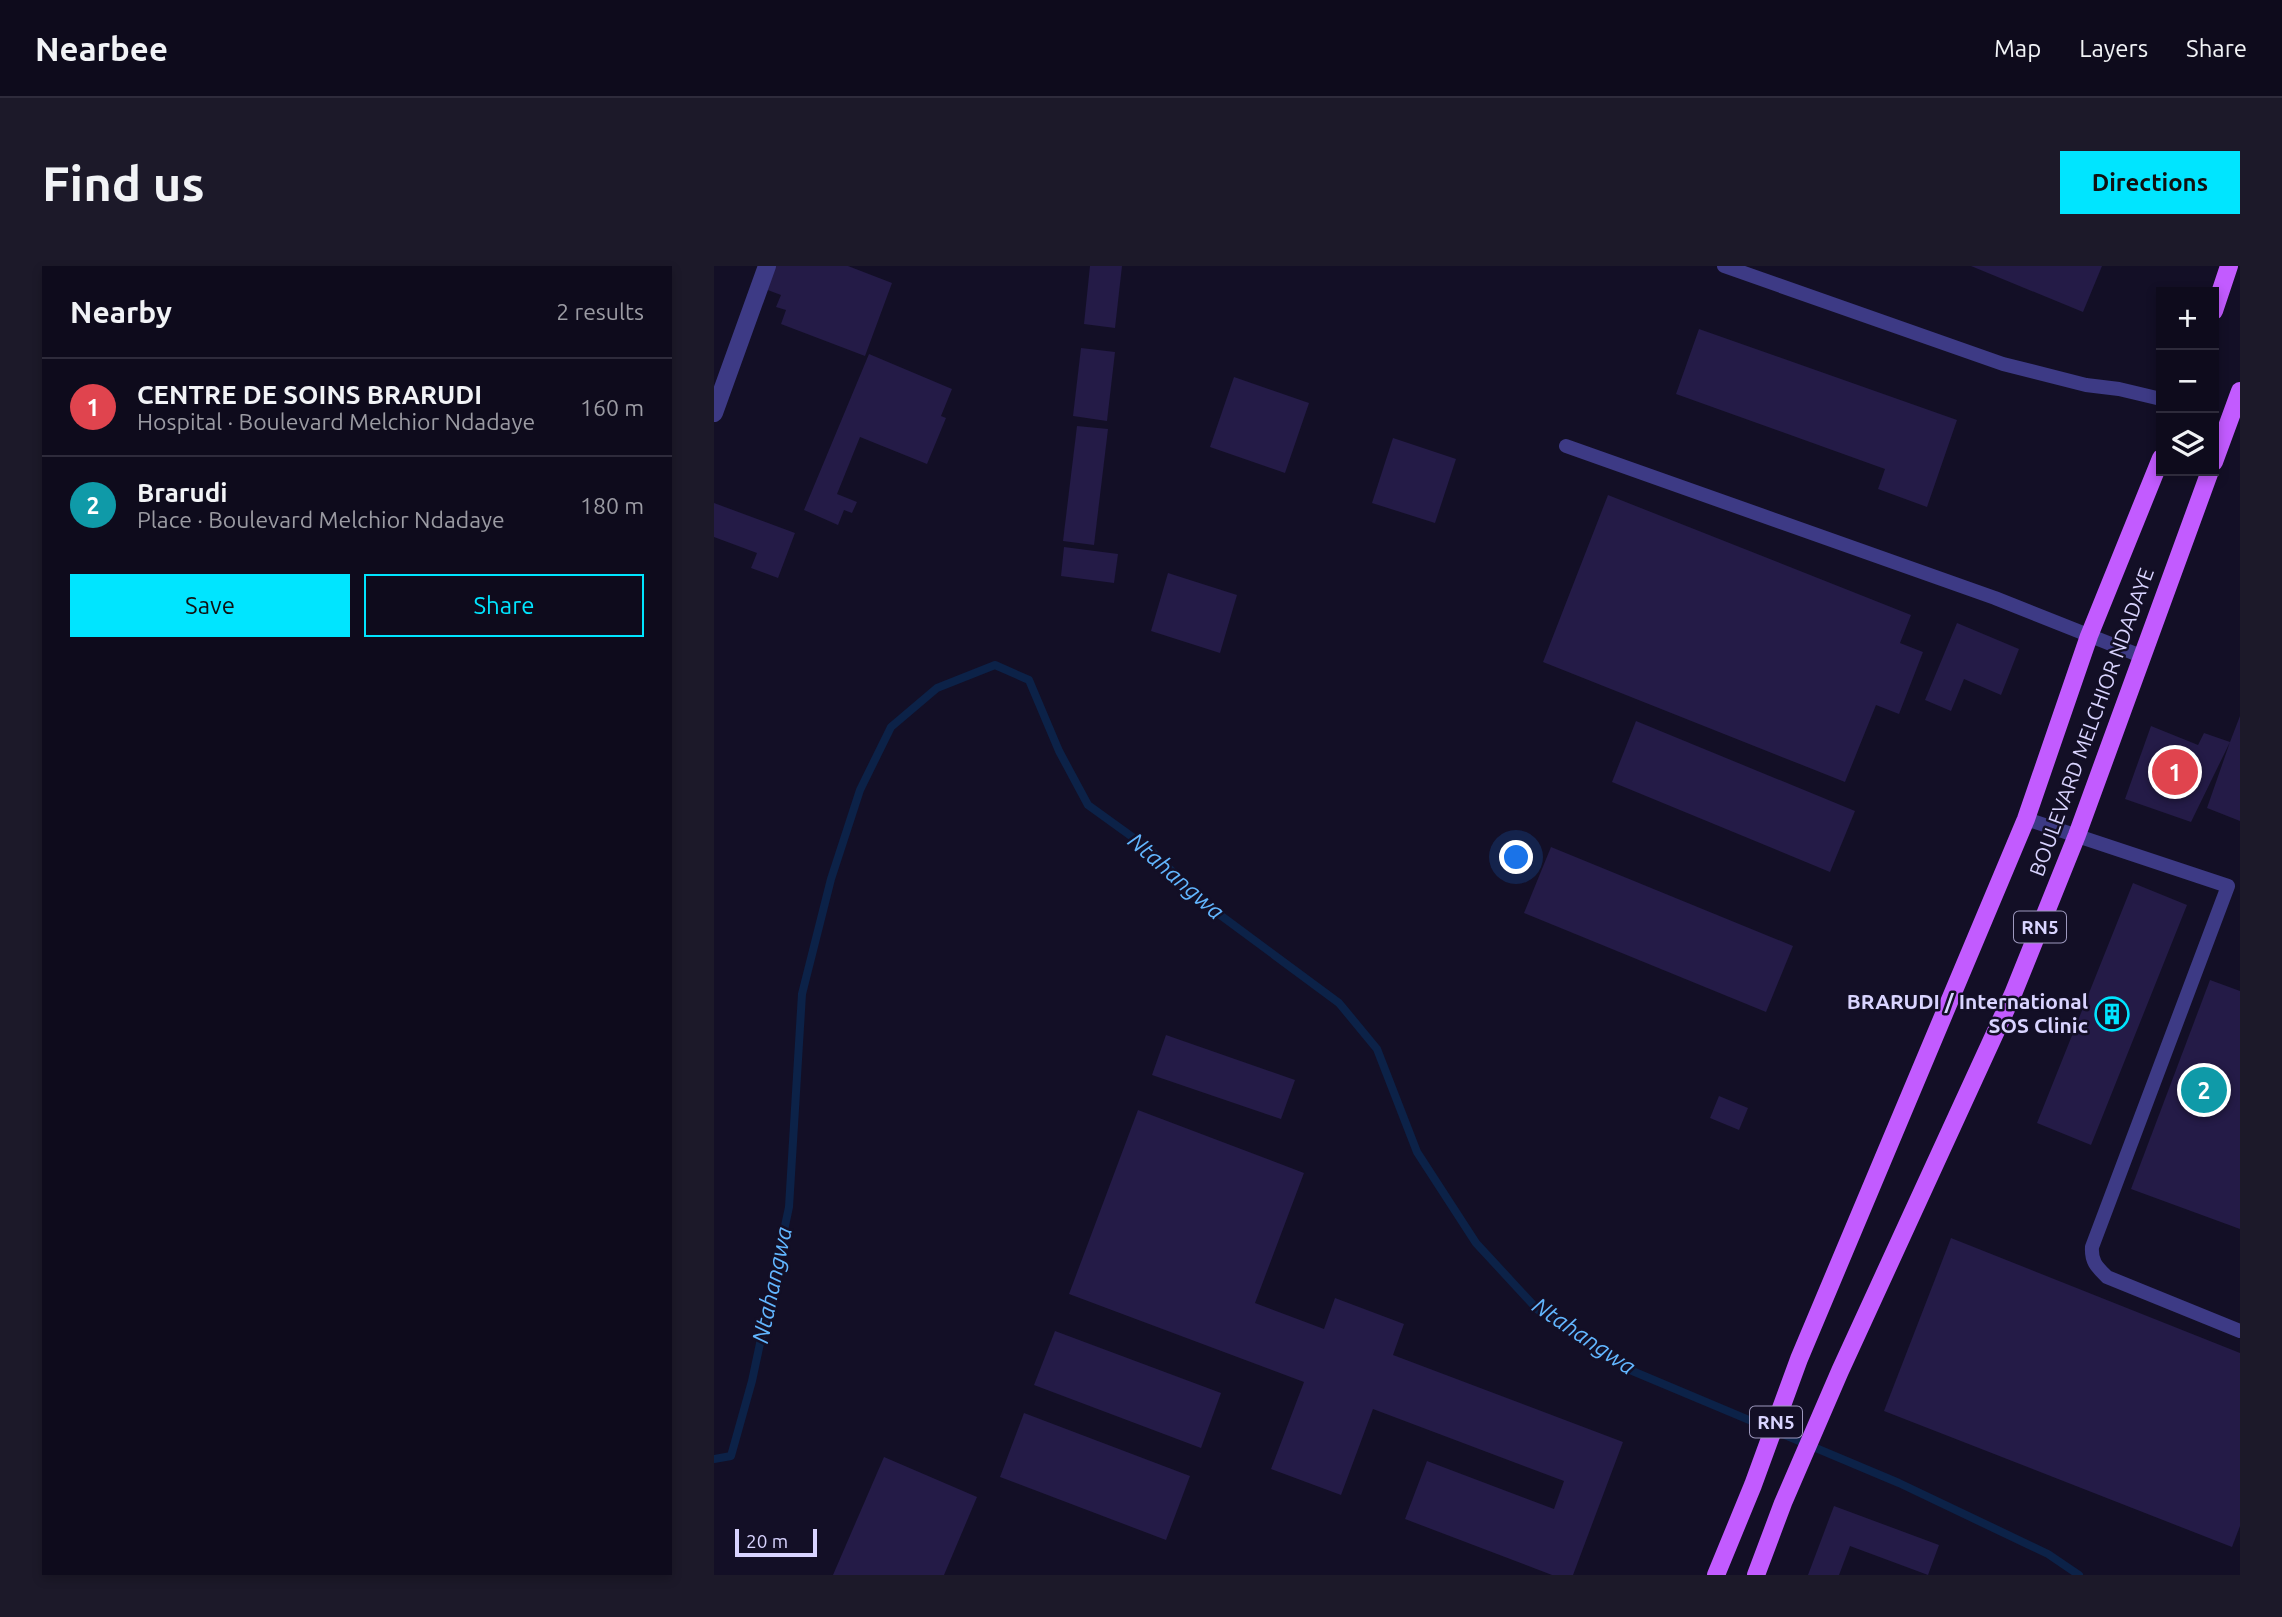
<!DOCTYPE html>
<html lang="en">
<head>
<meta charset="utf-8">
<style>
  :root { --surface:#0e0b1c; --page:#1c1929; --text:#f1f3f6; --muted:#9b9ba3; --line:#2e2b3b; --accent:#00e5ff }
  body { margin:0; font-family:Ubuntu,sans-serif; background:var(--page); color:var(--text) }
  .controls { position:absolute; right:21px; top:21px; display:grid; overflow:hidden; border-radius:0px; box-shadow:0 4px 10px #0003 }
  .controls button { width:63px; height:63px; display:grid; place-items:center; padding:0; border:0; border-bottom:2px solid var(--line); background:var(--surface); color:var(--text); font:35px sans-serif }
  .scale { position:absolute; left:21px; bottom:18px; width:82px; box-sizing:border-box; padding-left:7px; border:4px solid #d9d4ff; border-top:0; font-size:19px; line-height:24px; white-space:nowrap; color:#d9d4ff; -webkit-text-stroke:5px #130f26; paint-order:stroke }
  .you { position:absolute; left:803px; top:592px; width:24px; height:24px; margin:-18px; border:5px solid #fff; border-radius:50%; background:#1a73e8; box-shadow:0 0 0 10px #1a73e833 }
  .badge { display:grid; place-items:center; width:46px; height:46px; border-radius:50%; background:var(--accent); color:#fff; font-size:23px; font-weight:700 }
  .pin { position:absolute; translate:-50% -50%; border:4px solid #fff; box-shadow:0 2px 7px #0006 }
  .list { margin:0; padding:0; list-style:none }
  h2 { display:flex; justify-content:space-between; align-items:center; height:91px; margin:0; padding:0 28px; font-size:30px }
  h2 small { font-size:23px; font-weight:400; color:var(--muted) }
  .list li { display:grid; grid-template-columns:46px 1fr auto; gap:21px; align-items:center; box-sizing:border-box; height:98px; padding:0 28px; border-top:2px solid var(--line) }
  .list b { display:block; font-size:26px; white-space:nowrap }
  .list p { margin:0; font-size:23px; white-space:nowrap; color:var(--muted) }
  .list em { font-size:23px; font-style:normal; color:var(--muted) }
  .actions { display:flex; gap:14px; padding:21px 28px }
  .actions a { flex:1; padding:16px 0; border:2px solid var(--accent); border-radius:0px; text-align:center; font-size:24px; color:var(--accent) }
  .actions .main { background:var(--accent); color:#111 }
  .icon { flex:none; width:38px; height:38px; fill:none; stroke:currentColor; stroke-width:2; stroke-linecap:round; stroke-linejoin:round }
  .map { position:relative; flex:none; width:1526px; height:1309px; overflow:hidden; border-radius:0px }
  header { display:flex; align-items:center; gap:42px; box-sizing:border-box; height:98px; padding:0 35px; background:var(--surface); border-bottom:2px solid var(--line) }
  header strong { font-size:33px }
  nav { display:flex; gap:38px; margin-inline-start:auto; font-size:24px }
  .intro { display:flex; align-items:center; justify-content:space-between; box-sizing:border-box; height:168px; padding:0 42px }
  h1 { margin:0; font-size:49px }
  .button { padding:18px 32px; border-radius:0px; background:var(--accent); color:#111; font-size:24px; font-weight:700 }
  main { display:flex; gap:42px; padding:0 42px }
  aside { flex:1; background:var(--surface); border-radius:0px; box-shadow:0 4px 10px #0003 }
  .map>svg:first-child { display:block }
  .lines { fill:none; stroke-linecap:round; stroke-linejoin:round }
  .stream { stroke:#0c2248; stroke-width:8 }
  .building { fill:#241b47 }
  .service { stroke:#3d3a85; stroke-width:14 }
  .minor { stroke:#3d3a85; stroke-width:18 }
  .primary { stroke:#c25bff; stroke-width:18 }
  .labels { text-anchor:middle; stroke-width:5; stroke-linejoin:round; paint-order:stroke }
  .shield { fill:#130f26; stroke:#9e99be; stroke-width:2 }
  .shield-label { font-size:19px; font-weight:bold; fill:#d9d4ff }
  .street-label { font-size:21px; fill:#d9d4ff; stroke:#130f26 }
  .poi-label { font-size:21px; font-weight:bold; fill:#d9d4ff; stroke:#130f26; text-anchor:end }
  .water-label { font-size:23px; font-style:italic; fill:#62b6ff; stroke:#130f26 }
</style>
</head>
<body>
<header>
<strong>Nearbee</strong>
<nav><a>Map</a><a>Layers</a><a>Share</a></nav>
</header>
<div class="intro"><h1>Find us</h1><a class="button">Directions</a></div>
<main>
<aside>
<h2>Nearby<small>2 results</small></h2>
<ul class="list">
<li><span class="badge" style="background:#e0444e">1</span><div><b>CENTRE DE SOINS BRARUDI</b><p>Hospital · Boulevard Melchior Ndadaye</p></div><em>160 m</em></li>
<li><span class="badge" style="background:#0f9aa8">2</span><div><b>Brarudi</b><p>Place · Boulevard Melchior Ndadaye</p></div><em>180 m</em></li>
</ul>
<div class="actions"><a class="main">Save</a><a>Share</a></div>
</aside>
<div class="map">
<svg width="1526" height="1309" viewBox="0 0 1526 1309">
  <rect width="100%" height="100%" fill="#130f26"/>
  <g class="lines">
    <path class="stream" d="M0,1193L17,1190L38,1115L75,941L88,728L117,613L146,524L177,461L223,422L281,399L315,414L345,485L374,539L435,583L494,640L625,737L663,783L703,886L762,977L824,1044L916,1104L1185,1217L1334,1288L1365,1309"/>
  </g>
  <g class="building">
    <path d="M60,0H134L178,17L151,90L67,58L72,44L62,41L67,29L51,23Z"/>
    <path d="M376,0H408L401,62L370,58Z"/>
    <path d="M1257,0H1388L1369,46Z"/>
    <path d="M985,63L1243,154L1213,241L1164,223L1171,203L962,128Z"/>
    <path d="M367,82L401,86L393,155L359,150Z"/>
    <path d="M155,88L238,123L227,150L232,152L213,198L146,171L123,228L143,236L138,247L130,244L124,259L90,244Z"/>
    <path d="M520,111L595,137L571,207L496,181Z"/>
    <path d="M363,160L394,163L380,279L349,275Z"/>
    <path d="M679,172L742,193L721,257L658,237Z"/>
    <path d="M894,229L1197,349L1186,377L1209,386L1185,448L1162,439L1131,516L829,396Z"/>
    <path d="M0,237L81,267L64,312L37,302L43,287L0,271Z"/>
    <path d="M350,281L404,288L400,317L347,310Z"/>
    <path d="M454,307L523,329L506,387L437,365Z"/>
    <path d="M1243,357L1305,383L1287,429L1250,413L1237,445L1211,434Z"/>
    <path d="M1526,450V555L1493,542L1516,476L1477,556L1411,533L1437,460L1484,479L1490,467L1516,476Z"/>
    <path d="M922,455L1141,545L1116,606L898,516Z"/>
    <path d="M837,581L1079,680L1052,746L810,647Z"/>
    <path d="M1419,617L1473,639L1377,879L1323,857Z"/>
    <path d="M1496,714L1526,725V963L1417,923Z"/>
    <path d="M452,769L581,814L567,853L438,809Z"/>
    <path d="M1005,830L1034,842L1025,864L996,852Z"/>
    <path d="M424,844L590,907L541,1037L610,1063L621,1032L690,1058L679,1089L909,1176L859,1309H838L691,1253L713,1195L840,1243L850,1215L659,1143L627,1229L557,1203L590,1116L355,1028Z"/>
    <path d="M1237,972L1526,1087V1260L1518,1281L1170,1145Z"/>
    <path d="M341,1065L507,1127L487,1182L320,1119Z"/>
    <path d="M310,1147L476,1210L452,1274L286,1211Z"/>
    <path d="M170,1191L263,1231L230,1309H119Z"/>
    <path d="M1120,1240L1225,1279L1214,1309L1136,1280L1125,1309H1094Z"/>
  </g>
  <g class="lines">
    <g class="service">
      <path d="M1010,0L1289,98L1372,119L1405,123L1447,133"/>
      <path d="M852,180L1281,332L1427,390"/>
      <path d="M1312,553L1514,620L1378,981C1377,996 1383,1001 1393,1011L1526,1065"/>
    </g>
    <path class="minor" d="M0,147L53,0"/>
    <g class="primary">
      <path d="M1500,45L1515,0"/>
      <path d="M1500,196L1526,125"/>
      <path d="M1002,1309L1039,1219L1085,1093L1312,553L1375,370L1447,192"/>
      <path d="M1042,1309L1069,1237L1126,1105L1299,728L1363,569L1496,205"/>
    </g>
  </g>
  <defs>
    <symbol id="building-ring" viewBox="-11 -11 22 22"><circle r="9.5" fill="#130f26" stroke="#00e5ff" stroke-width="1.5"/><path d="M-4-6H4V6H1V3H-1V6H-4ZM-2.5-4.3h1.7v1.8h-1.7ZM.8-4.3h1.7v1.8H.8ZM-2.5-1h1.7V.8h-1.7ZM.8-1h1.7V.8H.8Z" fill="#00e5ff"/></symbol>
  </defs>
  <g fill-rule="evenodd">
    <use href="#building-ring" x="1379" y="729" width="38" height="38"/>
  </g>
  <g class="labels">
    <g class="shield">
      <rect x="1300" y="645.5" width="52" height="31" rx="5"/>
      <rect x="1036" y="1140.5" width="52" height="31" rx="5"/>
    </g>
    <g class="shield-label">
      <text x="1326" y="668">RN5</text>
      <text x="1062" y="1163">RN5</text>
    </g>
    <g class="street-label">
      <text transform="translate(1378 456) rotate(-70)" y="7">BOULEVARD MELCHIOR NDADAYE</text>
    </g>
    <g class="poi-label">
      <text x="1374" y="743">BRARUDI / International<tspan x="1374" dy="24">SOS Clinic</tspan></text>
    </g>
    <g class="water-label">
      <text transform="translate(462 610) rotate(41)" y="8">Ntahangwa</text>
      <text transform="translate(58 1019) rotate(-78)" y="8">Ntahangwa</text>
      <text transform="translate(870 1070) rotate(34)" y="8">Ntahangwa</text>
    </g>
  </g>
</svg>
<div class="controls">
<button>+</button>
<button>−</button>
<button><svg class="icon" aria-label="layers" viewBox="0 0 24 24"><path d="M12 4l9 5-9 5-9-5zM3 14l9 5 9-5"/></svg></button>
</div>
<div class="scale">20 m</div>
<div class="you"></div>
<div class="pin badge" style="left:1461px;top:506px;background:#e0444e">1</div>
<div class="pin badge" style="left:1490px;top:824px;background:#0f9aa8">2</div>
</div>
</main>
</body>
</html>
